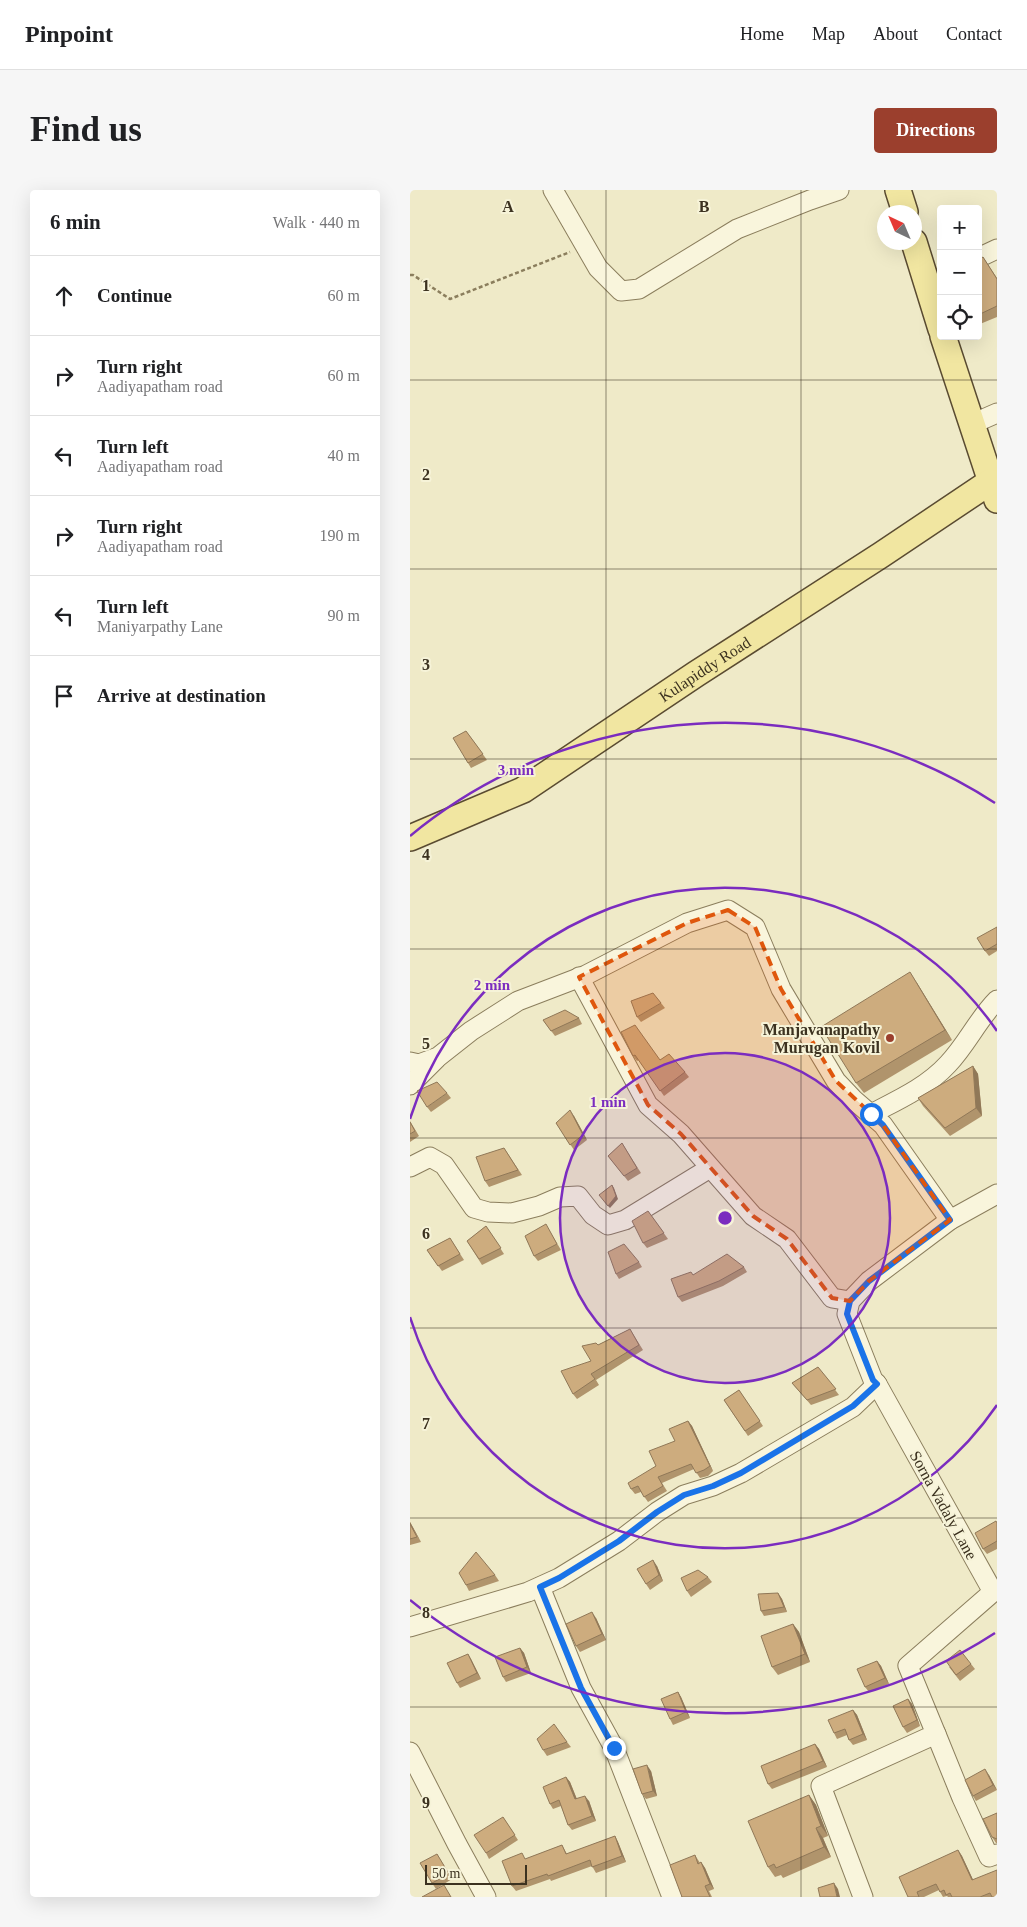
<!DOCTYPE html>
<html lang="en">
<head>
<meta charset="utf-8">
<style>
  :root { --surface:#fff; --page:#f6f6f6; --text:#202124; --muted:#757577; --line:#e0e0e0; --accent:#9b3f2d }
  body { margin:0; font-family:"Times New Roman",serif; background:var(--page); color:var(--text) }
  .controls { position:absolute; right:15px; top:15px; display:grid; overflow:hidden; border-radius:5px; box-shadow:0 5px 20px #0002 }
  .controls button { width:45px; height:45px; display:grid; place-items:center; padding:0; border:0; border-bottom:1px solid var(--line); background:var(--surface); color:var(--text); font:25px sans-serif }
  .compass { position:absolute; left:467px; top:15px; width:45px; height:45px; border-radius:50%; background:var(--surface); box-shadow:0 5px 20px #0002; rotate:316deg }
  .scale { position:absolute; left:15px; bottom:12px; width:102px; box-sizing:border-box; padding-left:5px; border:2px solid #3c3220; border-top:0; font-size:14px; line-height:18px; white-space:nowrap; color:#3c3220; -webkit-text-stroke:4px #f6f3d8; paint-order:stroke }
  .stop { position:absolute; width:15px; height:15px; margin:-11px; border:4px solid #1a73e8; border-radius:50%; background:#fff }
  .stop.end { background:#1a73e8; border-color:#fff; box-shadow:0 1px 5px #0008 }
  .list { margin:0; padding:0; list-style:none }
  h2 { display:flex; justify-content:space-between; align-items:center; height:65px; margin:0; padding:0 20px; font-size:21px }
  h2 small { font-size:16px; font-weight:400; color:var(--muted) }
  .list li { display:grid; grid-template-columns:32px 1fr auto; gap:15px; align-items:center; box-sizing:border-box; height:80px; padding:0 20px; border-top:1px solid var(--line) }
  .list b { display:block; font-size:19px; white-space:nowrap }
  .list p { margin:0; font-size:16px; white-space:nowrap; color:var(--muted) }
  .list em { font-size:16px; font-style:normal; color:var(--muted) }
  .icon { flex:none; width:28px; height:28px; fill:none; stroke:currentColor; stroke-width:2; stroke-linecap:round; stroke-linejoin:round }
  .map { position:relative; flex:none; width:587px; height:1707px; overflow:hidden; border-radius:5px }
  header { display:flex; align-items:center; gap:30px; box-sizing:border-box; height:70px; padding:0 25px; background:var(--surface); border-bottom:1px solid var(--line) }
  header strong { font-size:24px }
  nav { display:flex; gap:28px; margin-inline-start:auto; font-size:18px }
  .intro { display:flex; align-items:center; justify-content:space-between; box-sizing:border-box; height:120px; padding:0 30px }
  h1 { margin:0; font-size:35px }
  .button { padding:12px 22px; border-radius:5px; background:var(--accent); color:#fff; font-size:18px; font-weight:700 }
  main { display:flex; gap:30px; padding:0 30px }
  aside { flex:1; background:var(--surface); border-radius:5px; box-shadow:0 5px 20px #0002 }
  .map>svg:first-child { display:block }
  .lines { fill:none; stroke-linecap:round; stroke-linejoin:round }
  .minor-casing { stroke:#8b7e5d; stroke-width:21 }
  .major-casing { stroke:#5a4b31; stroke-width:28 }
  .path { stroke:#8b7e5d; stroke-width:2.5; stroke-dasharray:4 2.5; stroke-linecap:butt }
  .minor { stroke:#f9f5dc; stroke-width:19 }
  .major { stroke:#f1e6a1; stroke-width:25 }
  .wall { fill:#b0946c }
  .shaded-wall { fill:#907858 }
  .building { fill:#cdac7e; stroke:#907858 }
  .route { stroke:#1a73e8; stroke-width:6 }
  .marked { fill:#df570d; fill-opacity:0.2; stroke:#df570d; stroke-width:4; stroke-dasharray:10 6; stroke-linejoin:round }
  .grid { fill:none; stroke:#3c3220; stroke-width:1; stroke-opacity:0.55 }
  .ring { fill:none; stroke:#7b2cbf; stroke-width:2.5 }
  .poi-dot { fill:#9b3f2d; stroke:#f6f3d8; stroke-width:2 }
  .labels { text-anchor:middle; stroke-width:4; stroke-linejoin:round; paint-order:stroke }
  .street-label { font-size:16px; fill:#3c3220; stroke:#f6f3d8 }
  .poi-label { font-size:16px; font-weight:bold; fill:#3c3220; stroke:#f6f3d8; text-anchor:end }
  .grid-label { font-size:16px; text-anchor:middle; font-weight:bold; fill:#3c3220; stroke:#f6f3d8; stroke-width:4; stroke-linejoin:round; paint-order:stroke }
  .centre { fill:#7b2cbf; stroke:#f6f3d8; stroke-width:2.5 }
  .ring-label { font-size:15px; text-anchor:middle; font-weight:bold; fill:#7b2cbf; stroke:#f6f3d8; stroke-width:4; stroke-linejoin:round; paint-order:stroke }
</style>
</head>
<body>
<header>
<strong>Pinpoint</strong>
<nav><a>Home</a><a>Map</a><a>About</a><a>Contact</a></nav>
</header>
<div class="intro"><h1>Find us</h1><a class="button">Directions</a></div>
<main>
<aside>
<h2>6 min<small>Walk · 440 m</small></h2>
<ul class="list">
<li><svg class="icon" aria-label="ahead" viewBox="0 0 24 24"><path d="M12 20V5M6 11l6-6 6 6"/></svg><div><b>Continue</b></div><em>60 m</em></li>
<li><svg class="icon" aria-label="right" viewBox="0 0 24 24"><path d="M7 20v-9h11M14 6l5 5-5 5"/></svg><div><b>Turn right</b><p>Aadiyapatham road</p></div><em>60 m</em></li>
<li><svg class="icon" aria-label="left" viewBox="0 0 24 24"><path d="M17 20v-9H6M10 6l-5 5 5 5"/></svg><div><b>Turn left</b><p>Aadiyapatham road</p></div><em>40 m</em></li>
<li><svg class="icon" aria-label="right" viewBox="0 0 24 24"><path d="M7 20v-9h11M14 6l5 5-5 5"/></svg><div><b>Turn right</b><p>Aadiyapatham road</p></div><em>190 m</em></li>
<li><svg class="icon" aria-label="left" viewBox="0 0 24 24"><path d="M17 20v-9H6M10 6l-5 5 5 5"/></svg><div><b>Turn left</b><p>Maniyarpathy Lane</p></div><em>90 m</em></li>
<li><svg class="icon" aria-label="arrive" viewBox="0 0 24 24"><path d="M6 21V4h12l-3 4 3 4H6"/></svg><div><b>Arrive at destination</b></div></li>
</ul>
</aside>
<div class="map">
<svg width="587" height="1707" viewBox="0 0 587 1707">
  <rect width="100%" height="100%" fill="#efeac8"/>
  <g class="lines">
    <defs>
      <g id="minor">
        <path d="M143,0L188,78L211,101L229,99L327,39L400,10L429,0"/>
        <path d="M568,68L587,59"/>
        <path d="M562,234L587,223"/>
        <path d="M169,787L238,915L271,944L343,1026L377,1049L422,1108L440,1111"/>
        <path d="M0,872L9,874L28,867L61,841L108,811L176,785L277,733L318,720L345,737L371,799L426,891L444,910L473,935L540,1030"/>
        <path d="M0,895L26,869"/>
        <path d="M461,924C488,910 517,897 538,874C557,854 568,829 587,810"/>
        <path d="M0,977L20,967L34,975L64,1018L78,1022L102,1023L129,1016L150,1007L168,1006L183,1025L198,1035L215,1030L300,978"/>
        <path d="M130,1397L171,1498L204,1558L262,1707"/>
        <path d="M0,1437L118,1402L149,1388L209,1351L247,1322L274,1305L303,1296L331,1283L443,1217L467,1194L463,1190L437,1124L440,1111L459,1091L540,1030L587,1004"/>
        <path d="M526,1544L552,1608L579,1667L587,1664"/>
        <path d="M0,1562L47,1654L76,1707"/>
        <path d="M453,1707L411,1596L526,1544L498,1476L583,1402L467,1194"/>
      </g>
      <g id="major">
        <path d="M488,0L495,22"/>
        <path d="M504,52L531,139"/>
        <path d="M533,146L587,310"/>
        <path id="s1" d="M0,648L113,600L286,484L471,365L580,292"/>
      </g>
    </defs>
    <use href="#minor" class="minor-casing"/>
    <use href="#major" class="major-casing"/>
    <path class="path" d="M0,85H3L40,109L160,62"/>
    <use href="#minor" class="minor"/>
    <use href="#major" class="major"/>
  </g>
  <g class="wall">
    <path d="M573,67L587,88V127L570,134L568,131V70Z"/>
    <path d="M56,541L77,570L61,578L58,573Z"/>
    <path d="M587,737V761L579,766L575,761Z"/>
    <path d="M507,793L542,850L454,903L446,893Z"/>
    <path d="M251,813L255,818L231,832L227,827Z"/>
    <path d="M169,828L172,834L145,846L133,830Z"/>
    <path d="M211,842L250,870L275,882L279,887L254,906L229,870L227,871L223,866Z"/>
    <path d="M563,876L568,884L572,926L540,946L513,916L508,908Z"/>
    <path d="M37,903L41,908L21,922L17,917Z"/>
    <path d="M164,926L177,950L164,960L146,933Z"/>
    <path d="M0,931L9,946L0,952Z"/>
    <path d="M212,953L231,983L218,991L198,966Z"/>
    <path d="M94,958L112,985L79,997L75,991Z"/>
    <path d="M238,1021L258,1049L237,1058L233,1053Z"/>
    <path d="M76,1036L94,1064L72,1075L57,1051Z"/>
    <path d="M139,1040L151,1060L128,1071L124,1066Z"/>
    <path d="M40,1048L54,1070L32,1081L17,1060Z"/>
    <path d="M229,1072L232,1077L209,1089L206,1084Z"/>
    <path d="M334,1077L337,1082L313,1096L272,1112L268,1107L283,1085Z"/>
    <path d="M220,1139L233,1160L186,1190L189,1195L167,1209L163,1204L181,1171L188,1155Z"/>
    <path d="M408,1177L429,1205L401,1215L382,1193Z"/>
    <path d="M329,1200L353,1236L338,1246L314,1210Z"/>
    <path d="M278,1231L282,1236L303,1281L298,1286L290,1288L284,1279L252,1293L257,1301L238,1312L231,1302L225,1304L221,1299L246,1276L265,1251Z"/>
    <path d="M0,1332L11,1352L0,1355Z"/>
    <path d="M587,1332V1359L577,1364L573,1359Z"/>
    <path d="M247,1376L253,1391L240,1400L236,1394Z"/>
    <path d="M85,1385L89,1391L59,1401L56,1395Z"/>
    <path d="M298,1387L302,1392L281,1407L277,1401Z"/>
    <path d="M368,1403L372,1409L377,1422L354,1426L351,1421Z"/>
    <path d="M186,1428L196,1450L170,1462L166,1456Z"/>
    <path d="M383,1434L389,1442L400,1472L368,1485L362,1477Z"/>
    <path d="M110,1458L114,1463L121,1483L96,1492L93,1487Z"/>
    <path d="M58,1464L61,1469L71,1489L50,1498L47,1493Z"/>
    <path d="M467,1471L471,1476L479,1494L459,1502L455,1497Z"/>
    <path d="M561,1474L565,1479L550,1491L539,1477Z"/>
    <path d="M268,1502L271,1507L280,1528L263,1535L260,1529Z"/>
    <path d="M498,1509L502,1514L510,1536L497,1543L493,1537Z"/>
    <path d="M443,1520L447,1525L457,1550L443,1555L439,1550L437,1545L427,1549L424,1543Z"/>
    <path d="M157,1552L161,1557L137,1566L133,1560Z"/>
    <path d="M405,1554L409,1559L417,1577L362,1599L358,1594Z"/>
    <path d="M241,1581L247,1606L236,1609L232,1604Z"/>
    <path d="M579,1585L587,1600L566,1611L563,1606Z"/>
    <path d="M156,1587L160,1592L167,1609L179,1611L186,1631L162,1640L158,1635L151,1616L143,1619L140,1614Z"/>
    <path d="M399,1605L406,1615L418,1646L413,1648L421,1667L373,1688L371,1685L365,1687L358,1677Z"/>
    <path d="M587,1623V1653H586L582,1647Z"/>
    <path d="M93,1627L108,1650L79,1669L76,1663Z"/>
    <path d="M205,1646L208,1652L216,1672L186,1683L182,1676L141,1691L140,1689L106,1701L102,1696L116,1669L152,1655L157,1664Z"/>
    <path d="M548,1660L552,1666L563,1690L587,1707H538L537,1706L533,1707L529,1700L514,1707H498Z"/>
    <path d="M27,1664L42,1689L26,1699L22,1693Z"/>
    <path d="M285,1665L290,1673L291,1672L295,1678L304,1699L299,1701L302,1707H272Z"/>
  </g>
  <g class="shaded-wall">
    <path d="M500,782L507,793L542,850L535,840Z"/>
    <path d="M563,876L568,884L572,926L566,918Z"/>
    <path d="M160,920L164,926L177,950L173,945Z"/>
    <path d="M202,995L204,998L208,1009L200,1018L198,1016Z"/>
    <path d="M278,1231L282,1236L303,1281L300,1276Z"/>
    <path d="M0,1332L11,1352L0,1334Z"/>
    <path d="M243,1370L247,1376L253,1391L249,1385Z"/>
    <path d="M368,1403L372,1409L377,1422L374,1417Z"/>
    <path d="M182,1422L186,1428L196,1450L192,1444Z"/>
    <path d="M383,1434L389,1442L400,1472L395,1464Z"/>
    <path d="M110,1458L114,1463L121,1483L117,1477Z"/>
    <path d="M58,1464L61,1469L71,1489L67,1483Z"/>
    <path d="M467,1471L471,1476L479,1494L475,1488Z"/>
    <path d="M268,1502L271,1507L280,1528L276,1522Z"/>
    <path d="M498,1509L502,1514L510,1536L507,1530Z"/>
    <path d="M443,1520L447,1525L457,1550L453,1544Z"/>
    <path d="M405,1554L409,1559L417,1577L413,1571Z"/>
    <path d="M237,1575L241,1581L247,1606L243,1601Z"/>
    <path d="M575,1579L579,1585L587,1600L583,1595Z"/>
    <path d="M156,1587L160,1592L169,1615L165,1609Z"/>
    <path d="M399,1605L406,1615L418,1646L411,1636Z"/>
    <path d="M175,1606L179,1611L186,1631L182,1626Z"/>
    <path d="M406,1638L413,1648L421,1667L414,1657Z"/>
    <path d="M205,1646L208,1652L216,1672L212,1666Z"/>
    <path d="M548,1660L552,1666L566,1696L562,1690Z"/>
    <path d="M291,1672L295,1678L304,1699L300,1694Z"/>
    <path d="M424,1693L428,1699L430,1707H427Z"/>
  </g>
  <g class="building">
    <path d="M573,67L587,89V116L568,125V70Z"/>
    <path d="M56,541L73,564L58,573L43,548Z"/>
    <path d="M587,737V754L575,761L567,748Z"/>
    <path d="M500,782L535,840L446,893L411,837Z"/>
    <path d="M243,803L251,813L227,827L221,811Z"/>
    <path d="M155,820L169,828L141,841L133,830Z"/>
    <path d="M225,835L250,870L259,864L275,882L250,901L225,865L223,866L211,842Z"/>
    <path d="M563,876L566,918L535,938L508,908Z"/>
    <path d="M27,892L37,903L17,917L7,901Z"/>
    <path d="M160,920L173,945L160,955L146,933Z"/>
    <path d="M0,932L5,941L0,944Z"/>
    <path d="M212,953L227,978L214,986L198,966Z"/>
    <path d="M94,958L108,980L75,991L66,967Z"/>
    <path d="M202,995L206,1006L198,1016L189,1005Z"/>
    <path d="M238,1021L254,1043L233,1053L222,1031Z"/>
    <path d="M136,1034L147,1054L124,1066L115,1046Z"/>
    <path d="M76,1036L91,1058L69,1069L57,1051Z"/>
    <path d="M40,1048L50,1064L28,1076L17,1060Z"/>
    <path d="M214,1054L229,1072L206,1084L198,1062Z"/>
    <path d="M317,1064L334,1077L309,1091L268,1107L261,1089L281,1082L283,1085Z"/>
    <path d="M220,1139L229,1155L181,1184L185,1189L163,1204L151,1181L181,1171L172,1156L186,1153L188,1155Z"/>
    <path d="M408,1177L426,1199L397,1210L382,1193Z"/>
    <path d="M329,1200L350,1231L335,1241L314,1210Z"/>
    <path d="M278,1231L300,1276L294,1280L286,1283L281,1274L248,1287L253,1296L234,1307L228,1296L221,1299L218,1293L246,1276L239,1261L265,1251L259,1239Z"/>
    <path d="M586,1331L587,1333V1351L573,1359L565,1343Z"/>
    <path d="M0,1334L7,1347L0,1349Z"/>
    <path d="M66,1362L85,1385L56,1395L49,1383Z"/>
    <path d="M243,1370L249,1385L236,1394L227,1379Z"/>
    <path d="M288,1380L298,1387L277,1401L271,1388Z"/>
    <path d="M368,1403L374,1417L351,1421L348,1404Z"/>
    <path d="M182,1422L192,1444L166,1456L156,1434Z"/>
    <path d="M383,1434L395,1464L362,1477L351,1446Z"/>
    <path d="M110,1458L117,1477L93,1487L85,1467Z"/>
    <path d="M550,1460L561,1474L546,1485L536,1471Z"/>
    <path d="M58,1464L67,1483L47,1493L37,1473Z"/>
    <path d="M467,1471L475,1488L455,1497L447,1479Z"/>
    <path d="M268,1502L276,1522L260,1529L251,1509Z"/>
    <path d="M498,1509L507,1530L493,1537L483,1516Z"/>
    <path d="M443,1520L453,1544L439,1550L435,1539L424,1543L418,1530Z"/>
    <path d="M144,1534L157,1552L133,1560L127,1549Z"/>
    <path d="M405,1554L413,1571L358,1594L351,1576Z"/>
    <path d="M237,1575L243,1601L232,1604L223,1579Z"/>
    <path d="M575,1579L583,1595L563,1606L555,1590Z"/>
    <path d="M156,1587L165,1609L175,1606L182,1626L158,1635L149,1610L140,1614L133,1597Z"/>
    <path d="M399,1605L411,1636L406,1638L414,1657L366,1678L364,1674L358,1677L338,1631Z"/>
    <path d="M587,1623V1649L582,1647L573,1629Z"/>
    <path d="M93,1627L105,1645L76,1663L64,1645Z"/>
    <path d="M205,1646L212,1666L182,1677L180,1670L138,1686L137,1684L102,1696L92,1671L112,1663L115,1669L152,1655L156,1664Z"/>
    <path d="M548,1660L562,1690L587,1680V1707H582L580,1703L570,1707H542L540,1703L536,1705L534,1700L530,1702L526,1694L507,1702L509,1707H498L489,1687Z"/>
    <path d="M27,1664L39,1684L22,1693L10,1673Z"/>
    <path d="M285,1665L288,1674L291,1672L300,1694L295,1696L300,1707H272L260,1675Z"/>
    <path d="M424,1693L427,1707H410L408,1698Z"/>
    <path d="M34,1695L41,1707H12Z"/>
  </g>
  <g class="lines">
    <path class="route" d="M204,1558L171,1498L130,1397L149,1388L209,1351L247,1322L274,1305L303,1296L331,1283L443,1216L467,1194L463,1190L437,1124L440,1111L459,1091L540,1030L473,935L461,924"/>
  </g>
  <path class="marked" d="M318,720L345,737L371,799L426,891L473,935L540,1030L459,1091L440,1111L422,1108L377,1049L343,1026L271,944L238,915L169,787L277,733Z"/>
  <path class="grid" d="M196,0V1707M391,0V1707M0,190H587M0,379H587M0,569H587M0,759H587M0,948H587M0,1138H587M0,1328H587M0,1517H587"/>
  <circle cx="315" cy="1028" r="165" fill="#7b2cbf" fill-opacity=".12"/>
  <g class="ring">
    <circle cx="315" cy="1028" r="165"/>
    <path d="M587 1215A330 330 0 0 1 0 1127M0 929A330 330 0 0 1 587 841"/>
    <path d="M585 1443A495 495 0 0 1 0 1410M0 646A495 495 0 0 1 585 613"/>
  </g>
  <circle class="poi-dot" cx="480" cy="848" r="5"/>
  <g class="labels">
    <g class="street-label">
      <text dy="6" stroke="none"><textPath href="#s1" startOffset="341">Kulapiddy Road</textPath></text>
      <text transform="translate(534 1315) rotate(61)" y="6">Sorna Vadaly Lane</text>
    </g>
    <g class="poi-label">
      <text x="470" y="845">Manjavanapathy<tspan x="470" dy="18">Murugan Kovil</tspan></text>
    </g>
  </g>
  <g class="grid-label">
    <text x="98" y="22">A</text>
    <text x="294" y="22">B</text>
    <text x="16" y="101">1</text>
    <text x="16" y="290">2</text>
    <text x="16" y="480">3</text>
    <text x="16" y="670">4</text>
    <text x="16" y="859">5</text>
    <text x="16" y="1049">6</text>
    <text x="16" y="1239">7</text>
    <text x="16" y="1428">8</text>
    <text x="16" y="1618">9</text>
  </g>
  <circle cx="315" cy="1028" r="8" class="centre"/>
  <g class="ring-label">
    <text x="106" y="585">3 min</text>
    <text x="82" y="800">2 min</text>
    <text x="198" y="917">1 min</text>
  </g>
</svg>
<div class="controls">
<button>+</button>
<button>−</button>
<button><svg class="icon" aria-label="locate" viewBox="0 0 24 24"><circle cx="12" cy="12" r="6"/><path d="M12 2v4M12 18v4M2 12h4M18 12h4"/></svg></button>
</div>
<svg class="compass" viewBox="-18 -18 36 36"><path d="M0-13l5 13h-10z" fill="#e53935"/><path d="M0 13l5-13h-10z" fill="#757577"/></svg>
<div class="scale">50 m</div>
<div class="stop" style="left:461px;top:924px"></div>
<div class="stop end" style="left:204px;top:1558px"></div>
</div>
</main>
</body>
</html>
